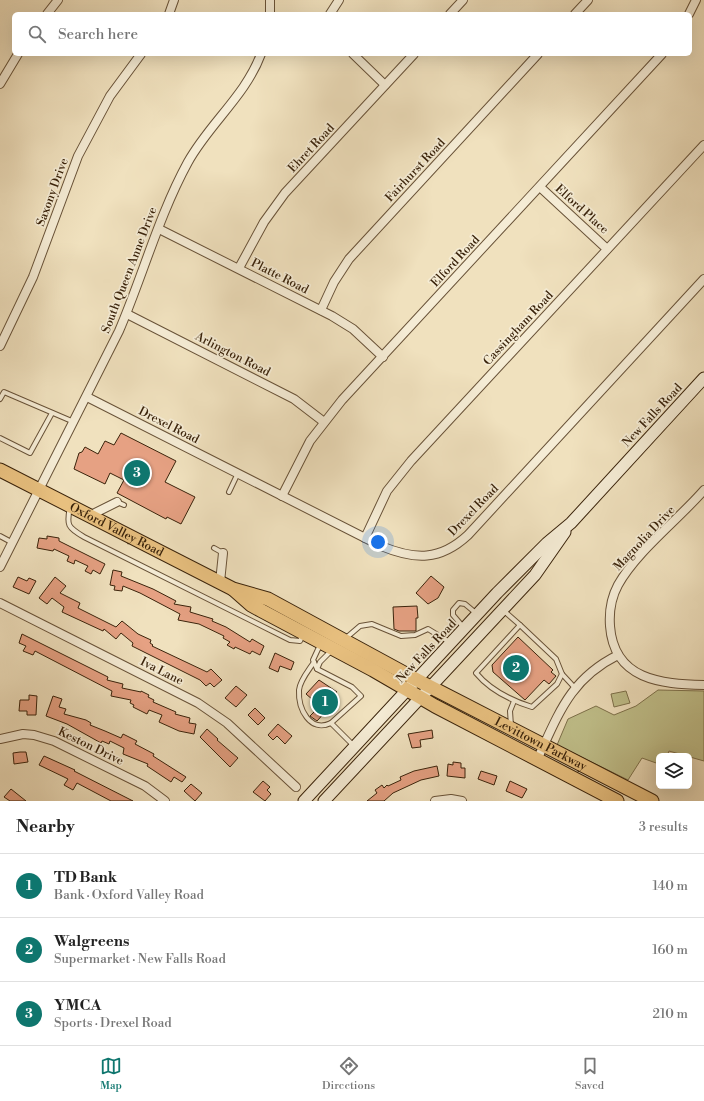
<!DOCTYPE html>
<html lang="en">
<head>
<meta charset="utf-8">
<style>
  :root { --surface:#fff; --page:#f2f2f2; --text:#222; --muted:#767676; --line:#e0e0e0; --accent:#0f766e }
  body { margin:0; font-family:"Libre Bodoni",serif; background:var(--page); color:var(--text) }
  .controls { position:absolute; right:12px; bottom:12px; display:grid; overflow:hidden; border-radius:6px; box-shadow:0 4px 16px #0002 }
  .controls button { width:36px; height:36px; display:grid; place-items:center; padding:0; border:0; border-bottom:1px solid var(--line); background:var(--surface); color:var(--text); font:20px sans-serif }
  .you { position:absolute; left:378px; top:542px; width:14px; height:14px; margin:-10px; border:3px solid #fff; border-radius:50%; background:#1a73e8; box-shadow:0 0 0 6px #1a73e833 }
  .badge { display:grid; place-items:center; width:26px; height:26px; border-radius:50%; background:var(--accent); color:#fff; font-size:13px; font-weight:700 }
  .pin { position:absolute; translate:-50% -50%; border:2px solid #fff; box-shadow:0 1px 4px #0006 }
  .list { margin:0; padding:0; list-style:none }
  h2 { display:flex; justify-content:space-between; align-items:center; height:52px; margin:0; padding:0 16px; font-size:17px }
  h2 small { font-size:13px; font-weight:400; color:var(--muted) }
  .list li { display:grid; grid-template-columns:26px 1fr auto; gap:12px; align-items:center; box-sizing:border-box; height:64px; padding:0 16px; border-top:1px solid var(--line) }
  .list b { display:block; font-size:15px; white-space:nowrap }
  .list p { margin:0; font-size:13px; white-space:nowrap; color:var(--muted) }
  .list em { font-size:13px; font-style:normal; color:var(--muted) }
  .icon { flex:none; width:22px; height:22px; fill:none; stroke:currentColor; stroke-width:2; stroke-linecap:round; stroke-linejoin:round }
  .map { position:relative; flex:none; width:704px; height:801px; overflow:hidden }
  .search { position:absolute; background:var(--surface); box-shadow:0 4px 16px #0002; left:12px; right:12px; top:12px; height:44px; display:flex; align-items:center; gap:10px; box-sizing:border-box; padding:0 14px; border-radius:6px; color:var(--muted); font-size:15px }
  .sheet { height:244px; background:var(--surface) }
  nav { display:flex; justify-content:space-around; align-items:center; box-sizing:border-box; height:56px; border-top:1px solid var(--line); background:var(--surface); font-size:11px; color:var(--muted) }
  nav a { display:grid; justify-items:center; gap:2px }
  nav .on { color:var(--accent) }
  .map>svg:first-child { display:block }
  .green { fill:#c1c18c; stroke:#7e724c }
  .building { fill:#e6a183; stroke:#3a230b }
  .lines { fill:none; stroke-linecap:round; stroke-linejoin:round }
  .lane-casing { stroke:#685238; stroke-width:6 }
  .street-casing { stroke:#685238; stroke-width:10 }
  .secondary-casing { stroke:#3a230b; stroke-width:13 }
  .primary-casing { stroke:#3a230b; stroke-width:15 }
  .lane { stroke:#f5ecd5; stroke-width:4 }
  .street { stroke:#f5ecd5; stroke-width:8 }
  .secondary { stroke:#f5ecd5; stroke-width:11 }
  .primary { stroke:#e8c07f; stroke-width:13 }
  .labels { text-anchor:middle; stroke-width:3.5; stroke-linejoin:round; paint-order:stroke }
  .street-label { font-size:12px; fill:#3a230b; stroke:#f5ecd5 }
</style>
</head>
<body>
<div class="map">
<svg width="704" height="801" viewBox="0 0 704 801">
  <rect width="100%" height="100%" fill="#f0e1be"/>
  <filter id="stains"><feTurbulence type="fractalNoise" baseFrequency=".005" numOctaves="4"/><feColorMatrix values="0 0 0 0 .2 0 0 0 0 .09 0 0 0 0 .02 0 0 0 .5 -.17"/></filter>
  <radialGradient id="worn" r=".72"><stop offset=".6" stop-color="#630" stop-opacity="0"/><stop offset="1" stop-color="#630" stop-opacity=".3"/></radialGradient>
  <g class="green">
    <path d="M658,690L704,691V761L669,751L667,756H659V764L642,758L628,780L557,745L568,719L596,706L614,715L636,706Z"/>
    <path d="M626,691L630,703L614,707L611,694Z"/>
  </g>
  <g class="building">
    <path d="M121,433L176,461L165,482L195,497L181,524L167,517L166,519L117,493L124,480L110,473L105,484L74,469L79,453L82,452L85,447L98,454L105,441L114,445Z"/>
    <path d="M47,536L59,538V541L105,564L100,574L93,570L91,574L85,571L88,566L75,560L74,564L67,561L69,556L54,549L53,551L37,548L39,538L47,539Z"/>
    <path d="M113,570L122,572L121,576L153,589L176,601L174,604L191,607L190,612L213,619L212,621L226,627L250,642L252,639L264,646L260,655L252,651L250,654L235,647L234,649L227,645L230,642L223,638L224,636L199,624L178,620L180,614L140,593L123,586L122,591L114,590L115,586L110,585Z"/>
    <path d="M431,576L444,587L438,598L428,604L416,593Z"/>
    <path d="M18,577L27,581L29,578L36,581L29,594L13,587Z"/>
    <path d="M55,577L66,586L60,593L80,603L78,608L116,627L122,621L138,634L151,640L150,643L153,645L152,646L207,672L211,669L222,680L214,687L210,683L206,686L200,680L132,646L133,643L121,633L116,639L104,629L103,631L62,612L64,607L52,598L47,604L39,598Z"/>
    <path d="M417,606L418,618H416V631H399L394,629L393,607Z"/>
    <path d="M22,634L108,677L107,680L123,684L122,688L141,692V691L149,695L148,697L154,700L153,702L176,712L175,714L190,718L189,723L196,724L194,734L179,731L159,722L162,715L149,710L147,714L133,707L134,705L130,703L131,700L111,696L112,691L35,651L33,655L23,651L26,646L19,643Z"/>
    <path d="M518,637L553,670L551,672L556,676L549,684L544,680L525,700L493,672L492,665Z"/>
    <path d="M275,653L294,662L291,670L280,666L278,672L269,668Z"/>
    <path d="M319,680L337,692L334,694L338,698L317,721L310,716L320,706L306,694Z"/>
    <path d="M236,686L247,695L236,707L225,698Z"/>
    <path d="M29,695L37,696L36,715H27V711H19L20,700H29Z"/>
    <path d="M53,696L62,699L59,707L66,709L64,714L86,720L91,723L90,725L105,731L121,738L123,734L137,741L135,744L154,754L153,756L186,777L182,782L174,777L171,782L147,766L148,764L123,754L124,748L110,741L109,744L102,741L101,743L67,724L46,716Z"/>
    <path d="M255,708L265,718L258,725L248,715Z"/>
    <path d="M278,724L292,736L285,744L277,736L273,740L268,735Z"/>
    <path d="M207,729L218,739L217,740L238,758L230,767L200,737Z"/>
    <path d="M432,730L433,738L420,740L421,747L412,748L408,734Z"/>
    <path d="M20,752H26L28,762L14,764L13,753Z"/>
    <path d="M44,756L75,770L74,771L133,801H111L77,783L73,790L64,785L68,779L64,777L39,765Z"/>
    <path d="M453,762L461,763V768H465V778L447,776L448,764L453,765Z"/>
    <path d="M437,766L439,776L421,780L393,793L384,801H367L377,793L375,790L382,785L384,788L387,785L388,786L401,780L400,777L414,771Z"/>
    <path d="M481,771L497,776L494,785L478,779Z"/>
    <path d="M263,781L270,787L267,790L271,794L265,801L253,792Z"/>
    <path d="M510,781L527,789L522,798L506,791Z"/>
    <path d="M191,784L202,793L195,801L184,791Z"/>
    <path d="M11,789L26,801H10L4,797Z"/>
  </g>
  <g class="lines">
    <defs>
      <g id="lane">
        <path d="M0,399L4,392L74,422"/>
        <path d="M0,438L30,453L52,413"/>
        <path d="M229,492L238,473"/>
        <path d="M117,502L124,505"/>
        <path d="M70,507C66,526 68,527 84,537L290,640L300,641L303,635"/>
        <path d="M0,536L13,543"/>
        <path d="M214,548L223,553"/>
        <path d="M504,611L520,625L476,673C490,690 510,700 532,707L557,684L562,674"/>
        <path d="M520,625L556,659L562,674L575,688"/>
        <path d="M464,628L453,615V610L459,603L465,604L477,614"/>
        <path d="M346,638L360,626L372,624L401,636L415,635L428,629L451,643"/>
        <path d="M320,645L313,660L317,669L352,687L361,696L331,723L354,746"/>
        <path d="M314,662C309,670 300,680 299,690C298,709 310,733 331,723"/>
        <path d="M317,669L320,662L331,651"/>
        <path d="M511,726L510,711L514,701"/>
      </g>
      <g id="street">
        <path d="M47,14L58,0"/>
        <path d="M169,14L174,0"/>
        <path d="M270,14V0"/>
        <path d="M330,14L339,0"/>
        <path d="M450,14L463,0"/>
        <path d="M575,14L588,0"/>
        <path d="M689,14L696,0"/>
        <path d="M353,54L385,85"/>
        <path d="M0,84L18,54"/>
        <path d="M540,187L607,249"/>
        <path d="M159,229L332,316L353,329L383,357"/>
        <path d="M239,268L264,222L285,193L414,54"/>
        <path d="M321,310L334,282L349,259L538,54"/>
        <path d="M127,314L294,399L324,422"/>
        <path d="M0,346L33,277L78,156L110,96L141,54"/>
        <path d="M87,397L381,546C415,560 440,561 468,535L704,279"/>
        <path d="M704,490C678,520 637,551 618,585C611,598 609,612 610,626C614,680 661,684 704,685"/>
        <path d="M282,496L310,441L342,400L662,54"/>
        <path d="M91,515L117,502"/>
        <path d="M365,538L387,491L411,461L704,145"/>
        <path d="M0,567L119,331C143,275 159,215 188,162C209,124 246,95 261,54"/>
        <path d="M220,582L223,553"/>
        <path d="M0,603L198,703L227,723L296,787"/>
        <path d="M0,739L23,734L34,735L54,741L145,786L165,801"/>
        <path d="M537,760C559,713 570,679 618,655"/>
        <path d="M435,801L451,799L462,801"/>
      </g>
      <g id="secondary">
        <path d="M304,801L497,593L547,543L571,523L704,378"/>
        <path d="M324,801L535,575L565,532"/>
      </g>
      <g id="primary">
        <path id="s1" d="M0,470L233,589L268,599L417,680L652,801"/>
        <path d="M234,590L251,605L262,611L373,670L435,706L617,801"/>
      </g>
    </defs>
    <use href="#lane" class="lane-casing"/>
    <use href="#street" class="street-casing"/>
    <use href="#secondary" class="secondary-casing"/>
    <use href="#primary" class="primary-casing"/>
    <use href="#lane" class="lane"/>
    <use href="#street" class="street"/>
    <use href="#secondary" class="secondary"/>
    <use href="#primary" class="primary"/>
  </g>
  <g class="labels">
    <g class="street-label">
      <text transform="translate(311 148) rotate(-47)" y="4">Ehret Road</text>
      <text transform="translate(415 170) rotate(-47)" y="4">Fairhurst Road</text>
      <text transform="translate(52 192) rotate(-70)" y="4">Saxony Drive</text>
      <text transform="translate(582 209) rotate(42)" y="4">Elford Place</text>
      <text transform="translate(455 261) rotate(-47)" y="4">Elford Road</text>
      <text transform="translate(129 270) rotate(-69)" y="4">South Queen Anne Drive</text>
      <text transform="translate(280 276) rotate(27)" y="4">Platte Road</text>
      <text transform="translate(518 328) rotate(-47)" y="4">Cassingham Road</text>
      <text transform="translate(233 354) rotate(27)" y="4">Arlington Road</text>
      <text transform="translate(652 415) rotate(-47)" y="4">New Falls Road</text>
      <text transform="translate(169 425) rotate(27)" y="4">Drexel Road</text>
      <text transform="translate(473 510) rotate(-46)" y="4">Drexel Road</text>
      <text dy="4" stroke="none"><textPath href="#s1" startOffset="131">Oxford Valley Road</textPath></text>
      <text transform="translate(644 538) rotate(-47)" y="4">Magnolia Drive</text>
      <text transform="translate(426 651) rotate(-47)" y="4">New Falls Road</text>
      <text transform="translate(162 671) rotate(27)" y="4">Iva Lane</text>
      <text dy="4" stroke="none"><textPath href="#s1" startOffset="607">Levittown Parkway</textPath></text>
      <text transform="translate(91 746) rotate(26)" y="4">Keston Drive</text>
    </g>
  </g>
  <rect width="100%" height="100%" filter="url(#stains)"/>
  <rect width="100%" height="100%" fill="url(#worn)"/>
</svg>
<div class="controls">
<button><svg class="icon" aria-label="layers" viewBox="0 0 24 24"><path d="M12 4l9 5-9 5-9-5zM3 14l9 5 9-5"/></svg></button>
</div>
<div class="you"></div>
<div class="pin badge" style="left:325px;top:702px">1</div>
<div class="pin badge" style="left:516px;top:668px">2</div>
<div class="pin badge" style="left:137px;top:473px">3</div>
<div class="search"><svg class="icon" aria-label="search" viewBox="0 0 24 24"><circle cx="10" cy="10" r="6"/><path d="M15 15l6 6"/></svg>Search here</div>
</div>
<section class="sheet">
<h2>Nearby<small>3 results</small></h2>
<ul class="list">
<li><span class="badge">1</span><div><b>TD Bank</b><p>Bank · Oxford Valley Road</p></div><em>140 m</em></li>
<li><span class="badge">2</span><div><b>Walgreens</b><p>Supermarket · New Falls Road</p></div><em>160 m</em></li>
<li><span class="badge">3</span><div><b>YMCA</b><p>Sports · Drexel Road</p></div><em>210 m</em></li>
</ul>
</section>
<nav>
<a class="on"><svg class="icon" aria-label="map" viewBox="0 0 24 24"><path d="M3 6l6-2 6 2 6-2v14l-6 2-6-2-6 2zM9 4v14M15 6v14"/></svg>Map</a>
<a><svg class="icon" aria-label="directions" viewBox="0 0 24 24"><path d="M12 3l9 9-9 9-9-9zM9 14v-3h6M13 9l2 2-2 2"/></svg>Directions</a>
<a><svg class="icon" aria-label="saved" viewBox="0 0 24 24"><path d="M7 4h10v16l-5-4-5 4z"/></svg>Saved</a>
</nav>
</body>
</html>
